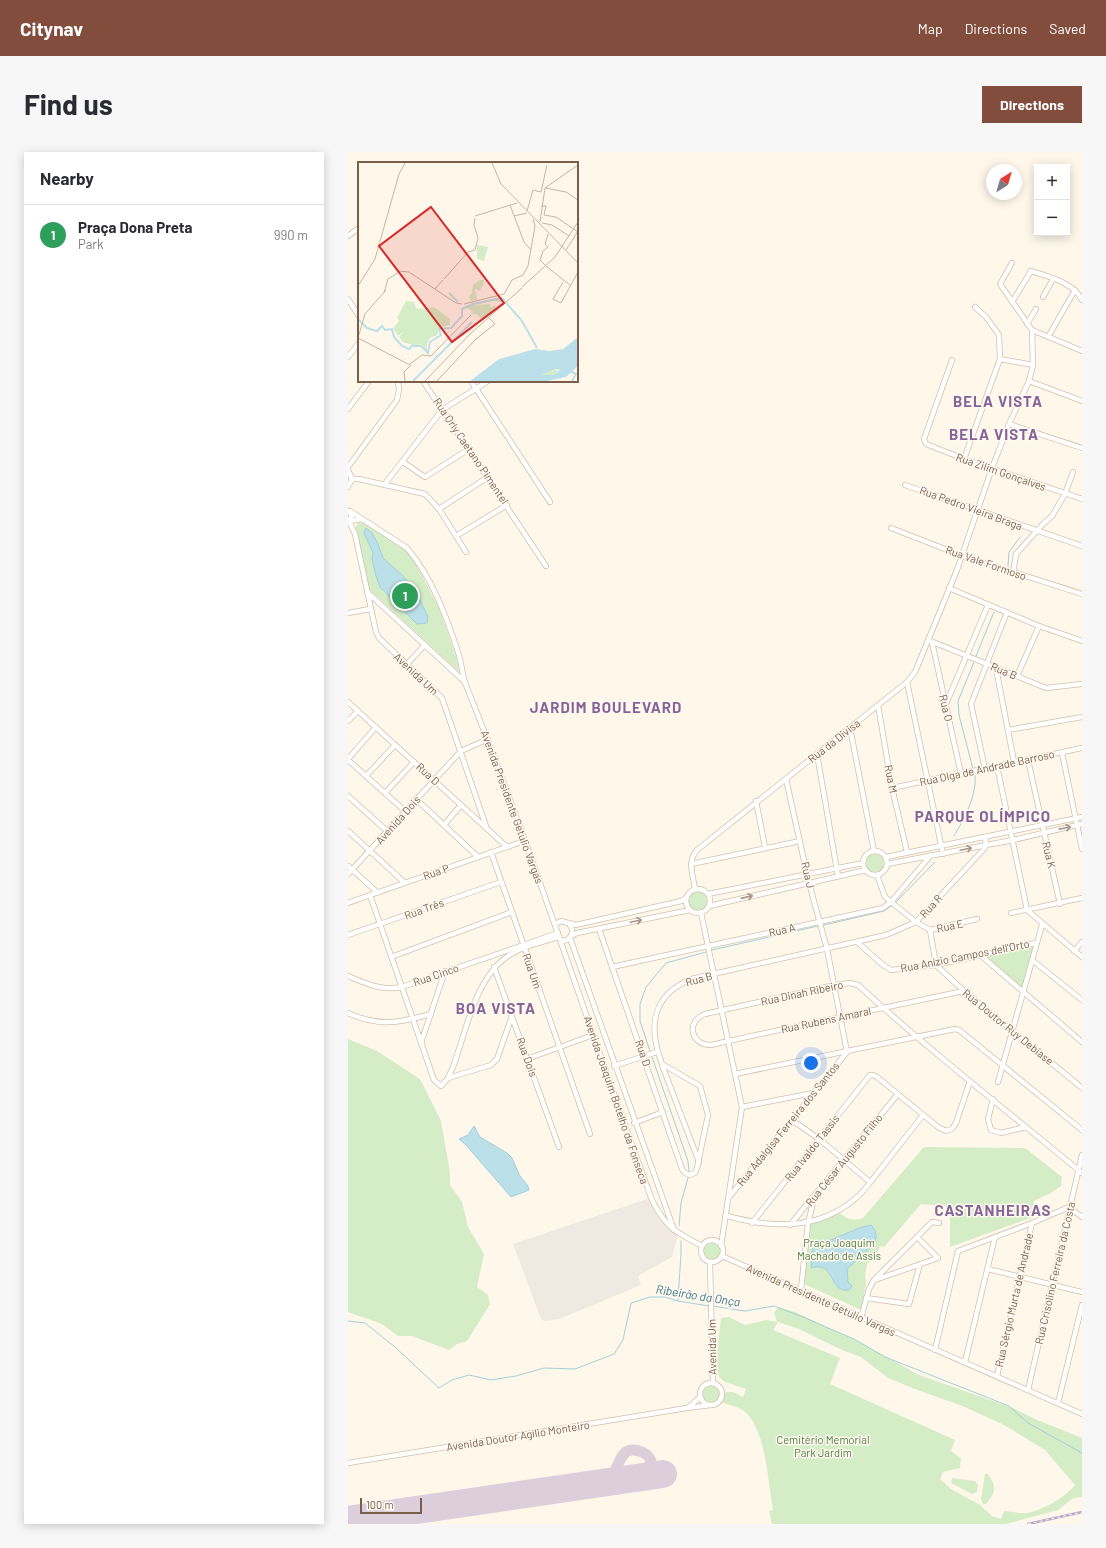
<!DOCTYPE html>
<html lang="en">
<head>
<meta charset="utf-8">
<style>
  :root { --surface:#fff; --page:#f7f7f7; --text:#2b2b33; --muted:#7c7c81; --line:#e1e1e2; --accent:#834d3d }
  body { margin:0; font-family:Barlow,sans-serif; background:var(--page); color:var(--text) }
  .controls { position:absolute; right:12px; top:12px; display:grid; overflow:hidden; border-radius:0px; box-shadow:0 2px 10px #0003 }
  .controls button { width:36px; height:36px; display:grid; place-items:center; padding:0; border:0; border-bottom:1px solid var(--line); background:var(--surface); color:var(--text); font:20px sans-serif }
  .compass { position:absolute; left:638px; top:12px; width:36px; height:36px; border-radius:50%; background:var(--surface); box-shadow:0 2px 10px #0003; rotate:37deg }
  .scale { position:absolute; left:12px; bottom:10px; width:62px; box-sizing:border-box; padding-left:4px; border:2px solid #7b5e4a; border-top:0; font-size:11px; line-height:14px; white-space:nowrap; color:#7b5e4a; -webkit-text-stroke:3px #fffaf1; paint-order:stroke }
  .you { position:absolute; left:463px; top:911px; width:14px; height:14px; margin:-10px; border:3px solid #fff; border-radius:50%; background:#1a73e8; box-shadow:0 0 0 6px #1a73e833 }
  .badge { display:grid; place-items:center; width:26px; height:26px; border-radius:50%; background:var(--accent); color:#fff; font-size:13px; font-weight:700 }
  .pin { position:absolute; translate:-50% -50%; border:2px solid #fff; box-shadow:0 1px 4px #0006 }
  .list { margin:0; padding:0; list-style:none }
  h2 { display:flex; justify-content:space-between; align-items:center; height:52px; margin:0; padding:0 16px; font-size:17px }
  h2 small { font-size:13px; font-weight:400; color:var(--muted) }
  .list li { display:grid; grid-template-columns:26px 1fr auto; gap:12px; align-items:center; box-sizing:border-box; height:60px; padding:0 16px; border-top:1px solid var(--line) }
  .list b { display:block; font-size:15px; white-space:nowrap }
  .list p { margin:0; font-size:13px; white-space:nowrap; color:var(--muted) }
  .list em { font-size:13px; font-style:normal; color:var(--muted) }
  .map { position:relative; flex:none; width:734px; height:1372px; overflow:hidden; border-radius:0px }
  header { display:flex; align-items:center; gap:24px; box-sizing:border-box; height:56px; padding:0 20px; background:var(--accent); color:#fff }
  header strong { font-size:19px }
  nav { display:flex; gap:22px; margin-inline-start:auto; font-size:14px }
  .intro { display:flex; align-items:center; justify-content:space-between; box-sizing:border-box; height:96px; padding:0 24px }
  h1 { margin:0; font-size:28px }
  .button { padding:10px 18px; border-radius:0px; background:var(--accent); color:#fff; font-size:14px; font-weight:700 }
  main { display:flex; gap:24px; padding:0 24px }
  aside { flex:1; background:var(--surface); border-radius:0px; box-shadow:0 2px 10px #0003 }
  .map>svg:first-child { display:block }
  .industrial { fill:#efe9e2 }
  .green { fill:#d4edc6; fill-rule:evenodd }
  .water { fill:#bce0e9; stroke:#a1d0dc }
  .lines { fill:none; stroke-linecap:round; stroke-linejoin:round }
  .stream { stroke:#a1d0dc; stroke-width:1 }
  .taxiway { stroke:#dcceda; stroke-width:11 }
  .runway { stroke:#dcceda; stroke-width:28 }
  .minor-casing { stroke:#d2bfad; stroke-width:6 }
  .minor { stroke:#fff; stroke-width:4.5 }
  .rail-casing { stroke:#bba5ca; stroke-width:2.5 }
  .rail { stroke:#fffaf1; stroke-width:1; stroke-dasharray:3; stroke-linecap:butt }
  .oneway { stroke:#a99689 }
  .labels { text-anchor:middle; stroke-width:3; stroke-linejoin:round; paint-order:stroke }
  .street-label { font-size:11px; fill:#7b5e4a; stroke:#fffaf1 }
  .park-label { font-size:11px; fill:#4d7b3e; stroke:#fffaf1 }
  .water-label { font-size:12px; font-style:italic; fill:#3f7888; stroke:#fffaf1 }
  .district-label { font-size:15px; font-weight:bold; letter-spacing:1px; fill:#886397; stroke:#fffaf1 }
  .inset-river { fill:none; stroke:#bce0e9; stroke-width:2 }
  .inset-road { fill:none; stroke:#c6b5a5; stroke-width:1 }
  .view { fill:#d62828; fill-opacity:0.15; stroke:#d62828; stroke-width:2 }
  .inset-edge { fill:none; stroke:#7b5e4a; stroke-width:2 }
</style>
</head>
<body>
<header>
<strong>Citynav</strong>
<nav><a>Map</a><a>Directions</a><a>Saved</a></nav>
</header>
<div class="intro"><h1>Find us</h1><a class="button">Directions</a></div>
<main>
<aside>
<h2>Nearby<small></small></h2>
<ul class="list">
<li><span class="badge" style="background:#2e9e5b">1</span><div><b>Praça Dona Preta</b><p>Park</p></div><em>990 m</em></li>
</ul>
</aside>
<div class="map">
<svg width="734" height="1372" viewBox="0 0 734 1372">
  <rect width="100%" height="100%" fill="#fef7ea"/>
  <path class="industrial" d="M302,1046L309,1063L320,1076L330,1083L324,1105L290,1124L293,1133L211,1167L196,1169L193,1167L165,1092Z"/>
  <g class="green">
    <path d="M17,370L56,396L63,403L91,456L109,507L111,520L22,438L7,376L10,371Z"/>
    <circle cx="527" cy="711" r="9"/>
    <circle cx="350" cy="749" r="9"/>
    <path d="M685,795L674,836L635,804Z"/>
    <path d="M0,887L29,899L72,927L93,969L102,1021V1033L114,1050L120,1075L136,1102L129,1135L140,1143L142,1152L119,1189L109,1192L101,1198L64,1184H50L34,1172L0,1160Z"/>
    <path d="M576,995L677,996L714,1025L713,1034L703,1041L686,1049L685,1065L602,1095V1058L597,1054L573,1052L536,1095L533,1094L519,1113L517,1122L518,1132L513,1158L454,1131L461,1072L492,1061C499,1068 506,1069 515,1066Z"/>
    <circle cx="364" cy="1100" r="9"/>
    <path d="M430,1155L447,1160L513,1191L571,1223L665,1256L687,1267L734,1286V1345L725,1346L710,1358L658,1372H424L421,1359L425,1358C420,1331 418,1276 396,1259C389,1254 380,1253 373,1250L378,1240H385L395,1245L398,1237L377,1230L371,1225L368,1211L373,1166L381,1165L397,1173L418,1168L429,1170L426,1161ZM430,1170L451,1177L494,1198L513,1205L540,1226L567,1237L617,1255L656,1273L697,1298L727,1333C719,1344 692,1360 678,1361C672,1362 663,1359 656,1359L653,1367L644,1364L632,1353L603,1337L592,1327L595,1320L612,1316L613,1306L603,1299L607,1288L482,1232L492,1206L425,1178Z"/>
    <circle cx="363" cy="1243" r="10"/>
    <path d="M637,1322H640C649,1336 648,1339 638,1352H635L633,1347Z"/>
    <path d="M604,1326L627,1329L630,1333L629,1340L624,1342L603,1331Z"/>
  </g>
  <g class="water">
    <path d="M18,376L24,381L30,392L35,406L56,425L70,444L80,465L79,471L69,472L32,435L28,424L24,407L25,401L16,381Z"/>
    <path d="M126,974L132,985L159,1001L164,1006L172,1024L180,1034L181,1038L163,1045L118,993L111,987L120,983Z"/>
    <path d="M523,1073C528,1079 530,1084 526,1092L499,1117L500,1130L504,1134L501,1138C480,1141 488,1108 463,1116L465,1090L483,1088L511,1076Z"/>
  </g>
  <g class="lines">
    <g class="stream">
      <path d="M660,414L661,400L672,385"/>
      <path d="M628,504L646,460"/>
      <path d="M625,617L611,563L610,549L626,510"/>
      <path d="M606,684C616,667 629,644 627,623"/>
      <path d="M548,750L587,710"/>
      <path d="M476,773L536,759L543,754"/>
      <path d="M364,798L470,774"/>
      <path d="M302,899L292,869V852L298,835L318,811L358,800"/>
      <path d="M304,905L340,1009L341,1020"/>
      <path d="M331,1074L333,1051L340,1026"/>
      <path d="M330,1148L333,1101V1089"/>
      <path d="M364,1154L397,1159L426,1154L455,1165L508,1188L537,1205L661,1254L680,1271L734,1301"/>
      <path d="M0,1169L17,1171L47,1195L91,1236L104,1228L121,1223L143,1228L168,1224L196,1216L227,1217L266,1202L275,1188L283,1151L302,1145H317L330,1149L361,1154"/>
    </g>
    <path class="taxiway" d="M254,1331C257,1329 261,1327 264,1324C272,1315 271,1291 294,1300C304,1304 305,1314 305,1324"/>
    <path class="runway" d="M0,1368L315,1322"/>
    <defs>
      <g id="minor">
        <path d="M0,84L11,76"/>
        <path d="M695,145L705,127"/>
        <path d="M0,147L11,164"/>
        <path d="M664,150L683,119C700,124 726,131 734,148"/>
        <path d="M679,172L688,157"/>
        <path d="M684,178L734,199"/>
        <path d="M700,185L727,138"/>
        <path d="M0,205L11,191"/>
        <path d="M652,207L685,213"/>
        <path d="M604,208L576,287L578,292L616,307L734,347"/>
        <path d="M75,229L198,414"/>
        <path d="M123,229L202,350"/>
        <path d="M681,229L734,249"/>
        <path d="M0,257L21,229"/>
        <path d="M661,272L734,296"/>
        <path d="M616,307L652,207L651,183L638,165L627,155"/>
        <path d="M55,310L77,325L121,297"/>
        <path d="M0,315L49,248L51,238L50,229"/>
        <path d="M0,318L4,327L0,335"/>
        <path d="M4,327H11L77,342L91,357L118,400"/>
        <path d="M36,333L94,258L140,229"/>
        <path d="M557,333L734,394"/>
        <path d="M91,357L140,325"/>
        <path d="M2,359L59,396C84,425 99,466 111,503C114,513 114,524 118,533C186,703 241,877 304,1048C317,1075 329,1081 354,1094"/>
        <path d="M0,369L4,364L1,359"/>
        <path d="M1,369L7,382L28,480L31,486L94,546L139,677"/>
        <path d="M2,369L14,367"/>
        <path d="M543,376L615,404L734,442"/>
        <path d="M108,384L159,353"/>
        <path d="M665,421L668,402L694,373L704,364L717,342L725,320"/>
        <path d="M601,436L691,474L734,489"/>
        <path d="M19,440L116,529"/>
        <path d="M0,461L22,457"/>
        <path d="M580,488L698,536L734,532"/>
        <path d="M584,490L613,622"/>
        <path d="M58,513L76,494"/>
        <path d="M648,516L666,610"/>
        <path d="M669,524L691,474"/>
        <path d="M559,530L595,702"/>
        <path d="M0,550L159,695"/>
        <path d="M598,552L640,453"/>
        <path d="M530,553L544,636L559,700"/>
        <path d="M0,569L10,559"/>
        <path d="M502,576L526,699"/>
        <path d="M660,578L734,565"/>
        <path d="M714,601L734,697"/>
        <path d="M469,602L490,724"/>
        <path d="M0,607L28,575"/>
        <path d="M0,608L57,659"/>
        <path d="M680,608L712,752"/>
        <path d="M649,614L679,758L734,805"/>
        <path d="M637,617L623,552L659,460"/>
        <path d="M18,624L47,593"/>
        <path d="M544,636L734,596"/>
        <path d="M37,641L66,610"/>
        <path d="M0,644L39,679"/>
        <path d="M68,647L130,705"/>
        <path d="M408,649L417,695"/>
        <path d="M96,673L113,653"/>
        <path d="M0,679L57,731"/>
        <circle cx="527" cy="711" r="12"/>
        <path d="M143,700L242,982"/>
        <path d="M538,705L734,665"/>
        <path d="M343,712L452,689"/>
        <path d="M539,712L665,688L734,672"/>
        <path d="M0,714L29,740"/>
        <path d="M0,722L113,599L140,587"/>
        <path d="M529,723L537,745L568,770L582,778L629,767"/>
        <circle cx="350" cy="749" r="12"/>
        <path d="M347,737C345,724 339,709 349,698L559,530L567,520L609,418L644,316L661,272L681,229L685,213L684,178L652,132L664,111"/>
        <path d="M360,742L515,711"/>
        <path d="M22,743L86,928L93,934L100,926L105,915C118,880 127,826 160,804C175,794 194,790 211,785"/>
        <path d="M0,751L176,689"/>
        <path d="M361,754L518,718"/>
        <path d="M353,761L394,955L373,1094"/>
        <path d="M663,761L734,746"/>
        <path d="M207,772L213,769L228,773L333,749L338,746"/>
        <path d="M251,777L334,1017L336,1020L341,1023L347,1021L349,1016L360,963L352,934L314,912C300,875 303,844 343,827L538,783L568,770L635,698L638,693L637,685"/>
        <path d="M582,778L588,813L616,839L734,936"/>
        <path d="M0,783L153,730"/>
        <path d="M223,784L229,781L342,758"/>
        <path d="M222,786L326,1078"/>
        <path d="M213,789C222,789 227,781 222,773"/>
        <path d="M509,790L535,813L543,818L588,813L688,791"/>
        <path d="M726,799L734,790"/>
        <path d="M631,802L734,890"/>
        <path d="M43,805L164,760"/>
        <path d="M684,808L734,848"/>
        <path d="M146,815L211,995"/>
        <path d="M264,815L535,756L543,750L583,703"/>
        <path d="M0,824C19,832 33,839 54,835L210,781"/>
        <path d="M616,839C531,857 447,874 363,893C343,893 337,870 357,862L487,833L502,831L510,833C582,899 659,959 734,1021"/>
        <path d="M0,861C31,875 51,871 83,862"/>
        <path d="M73,891L97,819"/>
        <path d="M179,907L245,883"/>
        <path d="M314,913L351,1010"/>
        <path d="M266,914L309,900"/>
        <path d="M387,922L607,877L611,878L734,978"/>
        <path d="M100,926L143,913L149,907L164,864"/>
        <path d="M650,930L694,773"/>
        <path d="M645,947L640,967L643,978L653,981L678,975"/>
        <path d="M394,955L465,941"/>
        <path d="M444,968L471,987L522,1030"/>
        <path d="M286,971L315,960"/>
        <path d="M382,1044L499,900L479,797L461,731L438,627"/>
        <path d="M379,1064C424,1076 470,1079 508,1046C517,1039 524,1027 532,1018C546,1000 561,981 575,963"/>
        <path d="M404,1071L522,923H525L529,925L590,975L598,979L604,977L608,971L622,929"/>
        <path d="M442,1073L550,942"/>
        <circle cx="364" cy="1099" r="11"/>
        <path d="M374,1104L734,1262"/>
        <path d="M362,1110L365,1231"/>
        <path d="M640,1117L734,1140"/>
        <path d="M527,1128L590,1106L569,1085"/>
        <path d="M453,1138L460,1071L466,1047"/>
        <path d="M518,1146L561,1152L572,1112"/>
        <path d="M513,1166L521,1137L526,1128L584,1070L591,1071"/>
        <path d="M587,1198L610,1099L684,1071L721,1055L734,1065"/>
        <path d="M617,1210L647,1085"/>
        <path d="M649,1224L684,1071"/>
        <circle cx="363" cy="1242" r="11"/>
        <path d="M680,1238L734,1003"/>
        <path d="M710,1251L734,1153"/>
        <path d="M341,1255L352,1245"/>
        <path d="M0,1311L339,1256L363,1253"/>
      </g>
    </defs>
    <use href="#minor" class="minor-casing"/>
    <use href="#minor" class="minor"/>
    <defs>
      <path id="rail" d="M680,1372L734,1360"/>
    </defs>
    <use href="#rail" class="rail-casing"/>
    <use href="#rail" class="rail"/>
  </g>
  <defs><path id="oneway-shaft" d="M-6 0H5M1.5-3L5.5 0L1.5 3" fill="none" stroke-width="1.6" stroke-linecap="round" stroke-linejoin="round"/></defs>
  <g class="oneway">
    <use href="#oneway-shaft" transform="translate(717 676) rotate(-11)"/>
    <use href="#oneway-shaft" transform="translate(618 697) rotate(-12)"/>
    <use href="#oneway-shaft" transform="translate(399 745) rotate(-13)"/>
    <use href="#oneway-shaft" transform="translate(288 769) rotate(-12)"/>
  </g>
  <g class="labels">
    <g class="street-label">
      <text transform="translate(123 299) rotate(56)" y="4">Rua Orly Caetano Pimentel</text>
      <text transform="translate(653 320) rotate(19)" y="4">Rua Zilim Gonçalves</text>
      <text transform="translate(623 356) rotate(20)" y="4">Rua Pedro Vieira Braga</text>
      <text transform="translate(638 411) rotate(19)" y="4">Rua Vale Formoso</text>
      <text transform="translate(656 519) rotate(22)" y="4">Rua B</text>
      <text transform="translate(68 522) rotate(43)" y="4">Avenida Um</text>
      <text transform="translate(598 556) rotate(77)" y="4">Rua O</text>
      <text transform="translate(486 589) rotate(-38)" y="4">Rua da Divisa</text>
      <text transform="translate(639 616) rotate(-12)" y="4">Rua Olga de Andrade Barroso</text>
      <text transform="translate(80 622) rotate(43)" y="4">Rua D</text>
      <text transform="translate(543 627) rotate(79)" y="4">Rua M</text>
      <text transform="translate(164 655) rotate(70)" y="4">Avenida Presidente Getulio Vargas</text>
      <text transform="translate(50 668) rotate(-48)" y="4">Avenida Dois</text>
      <text transform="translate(701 703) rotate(77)" y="4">Rua K</text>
      <text transform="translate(88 720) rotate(-20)" y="4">Rua P</text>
      <text transform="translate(460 723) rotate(77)" y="4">Rua J</text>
      <text transform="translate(583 754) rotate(-47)" y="4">Rua R</text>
      <text transform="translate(76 757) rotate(-20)" y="4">Rua Três</text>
      <text transform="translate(602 774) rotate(-12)" y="4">Rua E</text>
      <text transform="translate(434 778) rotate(-13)" y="4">Rua A</text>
      <text transform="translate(617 804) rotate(-11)" y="4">Rua Anízio Campos dell'Orto</text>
      <text transform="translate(184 819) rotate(71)" y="4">Rua Um</text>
      <text transform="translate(88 823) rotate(-19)" y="4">Rua Cinco</text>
      <text transform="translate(351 827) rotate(-15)" y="4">Rua B</text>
      <text transform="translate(454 841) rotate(-12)" y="4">Rua Dinah Ribeiro</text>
      <text transform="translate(478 868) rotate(-12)" y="4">Rua Rubens Amaral</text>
      <text transform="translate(660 875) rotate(39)" y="4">Rua Doutor Ruy Debiase</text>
      <text transform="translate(295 901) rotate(71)" y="4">Rua D</text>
      <text transform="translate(179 905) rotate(70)" y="4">Rua Dois</text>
      <text transform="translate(268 948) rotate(71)" y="4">Avenida Joaquim Botelho da Fonseca</text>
      <text transform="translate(440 972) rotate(-51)" y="4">Rua Adalgisa Ferreira dos Santos</text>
      <text transform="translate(464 996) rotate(-52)" y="4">Rua Ivaldo Tassis</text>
      <text transform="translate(496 1008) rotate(-51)" y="4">Rua César Augusto Filho</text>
      <text transform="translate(707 1121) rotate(-77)" y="4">Rua Crisolino Ferreira da Costa</text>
      <text transform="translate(473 1148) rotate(24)" y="4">Avenida Presidente Getulio Vargas</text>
      <text transform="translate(666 1148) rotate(-77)" y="4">Rua Sérgio Murta de Andrade</text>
      <text transform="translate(364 1195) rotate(-91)" y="4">Avenida Um</text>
      <text transform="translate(170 1284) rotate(-9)" y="4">Avenida Doutor Agílio Monteiro</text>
    </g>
    <g class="park-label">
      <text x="491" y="1095">Praça Joaquim<tspan x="491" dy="13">Machado de Assis</tspan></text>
      <text x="475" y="1292">Cemitério Memorial<tspan x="475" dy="13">Park Jardim</tspan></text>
    </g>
    <g class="water-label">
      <text transform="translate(350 1144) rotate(9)" y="4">Ribeirão da Onça</text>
    </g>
    <g class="district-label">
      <text x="650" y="255">BELA VISTA</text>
      <text x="646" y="288">BELA VISTA</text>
      <text x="258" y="561">JARDIM BOULEVARD</text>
      <text x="635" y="670">PARQUE OLÍMPICO</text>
      <text x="148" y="862">BOA VISTA</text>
      <text x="645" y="1064">CASTANHEIRAS</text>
    </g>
  </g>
  <g transform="translate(10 10)">
    <rect width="220" height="220" fill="#fef7ea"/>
    <path d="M119,83L130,85L126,99L119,97ZM122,118H126V122L122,129L117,127L119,138L113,139L111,135L114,131L115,123ZM141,135L147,137L125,158L118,152H112L115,150L109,146L113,142ZM135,139L143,140L139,146L136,143L133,146L132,142L114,143ZM48,139L56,140L58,146L62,147L76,145L92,157V163L83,165L78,174L73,175L69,182V190L63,182L57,184L45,180L41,175L46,169L40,174L35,166L41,159L39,156ZM202,207L195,213H182V211Z" fill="#d4edc6" fill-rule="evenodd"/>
    <path d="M220,175V204L208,215L189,219H112L141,197L177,187L192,189L205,187ZM198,207H202L201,209L195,213H182Z" fill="#bce0e9" fill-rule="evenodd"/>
    <path class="inset-river" d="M91,131L100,140M0,157L9,166L19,169L24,164L27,168L34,167L36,175L44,184L51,187L54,184H63L70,191L72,180L83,173L81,167L93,166L104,154V147L115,142L144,136L164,159L179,186M212,209L218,212L214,219M55,219L114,160"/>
    <path class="inset-road" d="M134,1L143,22L220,101M187,26L220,3M187,26L208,30L220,38M152,43L166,80L173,88M183,44H188L186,53L198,55L220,70M169,49L175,28L183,30L189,3M117,54L159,41M156,54L169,51M182,60L187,26M184,61L194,63L211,74M208,88L220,69M188,104L182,98L185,89L190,85L187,82L190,72M188,104L213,124M40,109L51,110L98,141L104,142M86,117L110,90L117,88L120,76L116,63L117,56M205,120L195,137L203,141L220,110M0,124L17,97L41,12L47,1M164,125L197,95L220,60M77,127L85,118M26,131L30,117L41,110M106,142L146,132L154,118L165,113L170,104L177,64L175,57M0,176L52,203M0,176L7,152L28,128M52,202L64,193L73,194L113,153M47,219L46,210L53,203M67,219L113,171L164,126M79,219L118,177L137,162L131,156"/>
    <path class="view" d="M73,45L146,141L94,180L21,84Z"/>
    <rect width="220" height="220" class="inset-edge"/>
  </g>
</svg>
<div class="controls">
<button>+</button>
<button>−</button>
</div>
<svg class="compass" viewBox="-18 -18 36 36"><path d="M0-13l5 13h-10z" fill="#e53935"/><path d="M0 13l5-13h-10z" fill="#7c7c81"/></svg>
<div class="scale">100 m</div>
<div class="you"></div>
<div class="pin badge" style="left:57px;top:444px;background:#2e9e5b">1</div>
</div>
</main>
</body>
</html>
